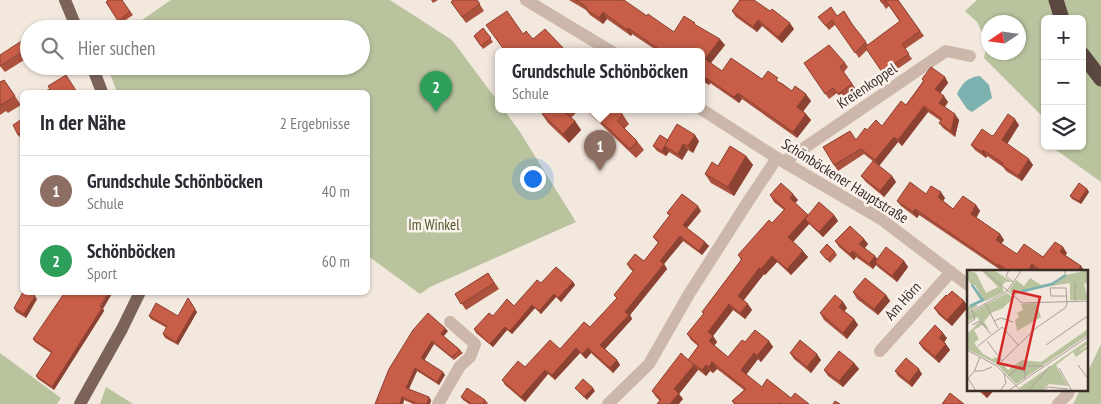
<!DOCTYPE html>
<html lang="de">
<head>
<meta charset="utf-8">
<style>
  :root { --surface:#fff; --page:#f7f7f7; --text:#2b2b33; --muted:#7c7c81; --line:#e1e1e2; --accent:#db2777 }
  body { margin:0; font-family:"PT Sans Narrow",sans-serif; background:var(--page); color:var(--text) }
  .controls { position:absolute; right:15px; top:15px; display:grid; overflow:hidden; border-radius:8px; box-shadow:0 1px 4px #0004 }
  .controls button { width:45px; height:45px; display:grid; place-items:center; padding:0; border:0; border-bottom:1px solid var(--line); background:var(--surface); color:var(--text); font:25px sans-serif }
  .compass { position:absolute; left:981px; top:15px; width:45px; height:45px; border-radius:50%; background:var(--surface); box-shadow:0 1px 4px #0004; rotate:257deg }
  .you { position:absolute; left:532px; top:178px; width:18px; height:18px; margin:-12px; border:4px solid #fff; border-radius:50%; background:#1a73e8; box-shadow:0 0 0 8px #1a73e833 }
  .badge { display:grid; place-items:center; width:32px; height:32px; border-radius:50%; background:var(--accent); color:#fff; font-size:16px; font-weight:700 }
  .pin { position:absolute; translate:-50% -41px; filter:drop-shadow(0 1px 2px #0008) }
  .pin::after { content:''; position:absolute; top:26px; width:18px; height:15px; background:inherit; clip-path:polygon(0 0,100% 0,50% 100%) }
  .popup { position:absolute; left:495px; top:48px; width:210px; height:65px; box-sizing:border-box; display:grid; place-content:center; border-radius:8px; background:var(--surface); filter:drop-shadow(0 1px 4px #0005); font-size:16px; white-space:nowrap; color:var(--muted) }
  .popup b { font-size:19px; color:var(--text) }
  .popup::after { content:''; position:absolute; left:50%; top:100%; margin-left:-10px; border:10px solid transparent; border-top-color:var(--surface) }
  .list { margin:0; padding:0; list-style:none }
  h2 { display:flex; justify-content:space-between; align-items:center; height:65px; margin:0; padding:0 20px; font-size:21px }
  h2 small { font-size:16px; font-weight:400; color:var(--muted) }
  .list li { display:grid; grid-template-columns:32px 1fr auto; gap:15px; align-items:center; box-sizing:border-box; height:70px; padding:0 20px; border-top:1px solid var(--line) }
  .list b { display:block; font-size:19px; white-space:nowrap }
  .list p { margin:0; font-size:16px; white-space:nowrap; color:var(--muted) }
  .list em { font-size:16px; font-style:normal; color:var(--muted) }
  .icon { flex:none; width:28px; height:28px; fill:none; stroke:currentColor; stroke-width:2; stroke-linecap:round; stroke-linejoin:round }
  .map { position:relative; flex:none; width:1101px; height:404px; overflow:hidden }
  .search { position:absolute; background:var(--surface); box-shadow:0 1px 4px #0004; left:20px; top:20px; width:350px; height:55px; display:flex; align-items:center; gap:12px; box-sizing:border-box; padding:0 18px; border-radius:28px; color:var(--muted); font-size:19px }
  .panel { position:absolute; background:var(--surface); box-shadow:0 1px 4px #0004; left:20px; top:90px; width:350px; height:205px; border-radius:8px }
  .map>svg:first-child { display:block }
  .green { fill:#b9c39e; fill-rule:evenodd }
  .water { fill:#7db1b0 }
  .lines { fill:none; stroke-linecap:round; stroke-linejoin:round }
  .minor { stroke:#ccb7aa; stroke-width:12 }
  .major { stroke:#7b635a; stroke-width:12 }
  .highway { stroke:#5a4740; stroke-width:15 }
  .wall { fill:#ac513e }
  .shaded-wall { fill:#8c4232 }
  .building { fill:#c85e48; stroke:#8c4232 }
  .labels { text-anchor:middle; stroke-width:5; stroke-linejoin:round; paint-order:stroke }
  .street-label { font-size:15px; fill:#392d2a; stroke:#fbf2eb }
  .park-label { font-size:15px; fill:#4b582d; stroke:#fbf2eb }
  .inset-river { fill:none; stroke:#7db1b0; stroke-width:2.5 }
  .inset-road { fill:none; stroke:#a99d96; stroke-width:1 }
  .view { fill:#d62828; fill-opacity:0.15; stroke:#d62828; stroke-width:2.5 }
  .inset-edge { fill:none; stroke:#392d2a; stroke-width:2.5 }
</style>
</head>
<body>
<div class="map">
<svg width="1101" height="404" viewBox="0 0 1101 404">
  <rect width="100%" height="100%" fill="#f3e8de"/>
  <g class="green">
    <path d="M171,0H390L452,40L499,103V110H504L520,132L576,222L430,287L420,294L368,256V92H117L107,66H361V29H129Z"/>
    <path d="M977,0H1101V182L1056,150L1054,146H1082V19H1045V119L984,58L987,43L977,22L965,11ZM988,22H1018V52H988Z"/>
    <path d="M1101,344V404H1073L1080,390H1087V373Z"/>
    <path d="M0,353L61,398L57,404H0Z"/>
    <path d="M106,387L133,404H100Z"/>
  </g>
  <path class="water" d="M980,76L989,85L992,98L972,112L967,109L957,94C962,83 968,77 980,76Z"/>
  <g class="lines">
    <g class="minor">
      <path d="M526,0L612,52"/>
      <path d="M701,109L777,158L881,219L968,285"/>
      <path d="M785,161L946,51L970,56"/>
      <path d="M880,351L951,272"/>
      <path d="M438,404L460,366L470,357L475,344L450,322"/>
      <path d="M608,404L649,364L689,294L749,200L777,158"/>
      <path d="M1058,404L1068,394L1069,390"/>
    </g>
    <g class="major">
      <path d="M65,0L77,29"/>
      <path d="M92,66L102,92"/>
      <path d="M80,404L122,329L140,292"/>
    </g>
    <g class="highway">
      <path d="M1056,0L1062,19"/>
      <path d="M1082,54L1101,79"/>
    </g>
  </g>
  <g class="wall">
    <path d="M122,0L133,15L120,24L106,2Z"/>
    <path d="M431,0H438L433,3Z"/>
    <path d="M477,0L484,11L466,23L451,2Z"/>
    <path d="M569,0H617L674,32L698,26L725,45L711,63L722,71L782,83L792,91L811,101L803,111L811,120L797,138L742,99L739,103L710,83L709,85L701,80V52H659L632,34L631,36L607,19L603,24L590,15L586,10Z"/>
    <path d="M880,0H898L924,36L905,49L912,59L886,77L867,50L859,58L836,24L829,30L818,17L837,16L844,11L854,27L868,45L900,22L889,6L886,9Z"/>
    <path d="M732,11L794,29L782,43L762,26L757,32L736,17Z"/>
    <path d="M483,28L493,42L483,49L474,36Z"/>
    <path d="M29,48V57L5,72L0,66Z"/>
    <path d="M804,63H845L848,67L844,72L856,89L841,99L837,93L829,99Z"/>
    <path d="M945,77L948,83L940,93L948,102L945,107L959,120L955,137L943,128L939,123L941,121L928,112L902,146L898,142L879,166L864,154L838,171L834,165L856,139L882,126L906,105L923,81L922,79Z"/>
    <path d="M4,80L21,105L8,113L6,111L0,115V82Z"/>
    <path d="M546,110H579L571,118L575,121L581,130L569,143L548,123L542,114Z"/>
    <path d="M586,110H617L623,115L629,124L624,129L637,141L644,150L636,158Z"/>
    <path d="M22,119V140L18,135Z"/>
    <path d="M1019,125L1007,144L1033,165L1022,181L1006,171L1003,167L987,156L986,158L975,150L971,145L992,136Z"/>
    <path d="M668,140L699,141L693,153L688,150L682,160L669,152L666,156L657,151L653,146Z"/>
    <path d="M746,156L753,165L734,196L711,183L705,174L718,166Z"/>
    <path d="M861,176H892L896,182L884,197L866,182Z"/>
    <path d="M1087,189L1089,192L1081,204L1072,199L1070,196Z"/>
    <path d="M926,194L945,198L943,201L953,209L976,205L980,211L976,218L1000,234L1004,240L1001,244L1017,254L1043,257L1067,253L1065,255L1081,266L1085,272H1039L1036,270L1034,272H1005L1002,270V271L919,215L917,218L901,206L897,201Z"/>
    <path d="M770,195L798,200L795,203L808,215H834L838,221L823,237L809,224L793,242L808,257L791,275L777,262L765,275L764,274L744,300L752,310L745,319L733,310L713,336L717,342L714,346L728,357L745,342L769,341L773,347L761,362L758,359L746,375L762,387L809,404H734L732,401L744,390L717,369L713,373L710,371L706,376L697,369L698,370L679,394L683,399L660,401L656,397L652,391L688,360L698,346L691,340L687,334L704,314L702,312L741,260L738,255L772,223L784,210L774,202Z"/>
    <path d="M701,211L687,228L709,246L702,255L683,241L664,264L667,269L630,315L632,319L605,349L617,360L620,365L613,373L591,353L586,359L580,353L555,380L548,374L525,402L505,385L502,380L525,367L560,349L590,327L617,298L614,295L633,271L630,269L627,264L644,261L658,243L653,237L670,216L667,213Z"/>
    <path d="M864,239L868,244L865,248L877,259L904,261L908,267L897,282L879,268L876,265L873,269L856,257L854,260L839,247L835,241Z"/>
    <path d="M820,252H835L837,255L830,263Z"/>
    <path d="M488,273L499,289L466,310L455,294Z"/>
    <path d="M573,282L575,285L561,302L556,297L541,314L535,308L512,334L507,330L493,347L476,333L474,329L493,316L514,306L541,283Z"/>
    <path d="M853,292L886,295L890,301L878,315L857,299Z"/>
    <path d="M947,296L964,301L968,307L952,326L939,315L934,308Z"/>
    <path d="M37,299L26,318L16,312L14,308Z"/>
    <path d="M843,302L847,308L844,311L854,319L858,325L847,339L824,320L820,313Z"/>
    <path d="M103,309L104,311L54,390L38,379L36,376L51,353L35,342L33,339Z"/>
    <path d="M197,312L178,345L165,338L163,334L167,328L151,319L149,316H178Z"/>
    <path d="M448,331L443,336L460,350L463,353L454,360L434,344L424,360L445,375L439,385L417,371L409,389L431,400L430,404H413L404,400L403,404H375L389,369Z"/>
    <path d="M947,338L944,342L950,350L939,363L923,349L919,343Z"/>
    <path d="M790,353L821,360L811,373L794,359Z"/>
    <path d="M854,363L859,369L843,387L828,376L824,370Z"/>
    <path d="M895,371L922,374L912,387L898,376Z"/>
    <path d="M978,390H994L987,398Z"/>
    <path d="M461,397L485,400L488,403L487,404H469L463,400Z"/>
  </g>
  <g class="shaded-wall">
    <path d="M603,12L607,19L603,24L599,18Z"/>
    <path d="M758,20L762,26L757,32L753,27Z"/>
    <path d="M790,23L794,29L782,43L778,37Z"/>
    <path d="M628,28L632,34L631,36L627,30Z"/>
    <path d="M720,39L725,45L709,65L705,59Z"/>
    <path d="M705,77L710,83L709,85L704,79Z"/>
    <path d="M945,77L948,83L939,95L935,89Z"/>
    <path d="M738,93L742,99L739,103L734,97Z"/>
    <path d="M806,94L811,101L802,113L797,107Z"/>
    <path d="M944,96L948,102L943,109L939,103Z"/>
    <path d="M924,106L928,112L902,146L898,140Z"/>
    <path d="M806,114L811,120L797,138L793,132Z"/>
    <path d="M955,114L959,120L955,137L951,131Z"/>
    <path d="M1015,119L1019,125L1006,146L1002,140Z"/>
    <path d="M575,121L581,130L569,143L563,134Z"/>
    <path d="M695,135L699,141L693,153L688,146Z"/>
    <path d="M894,137L898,142L879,166L875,160Z"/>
    <path d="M683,144L688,150L682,160L678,154Z"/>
    <path d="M665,146L669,152L666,156L662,151Z"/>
    <path d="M983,150L987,156L986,158L982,152Z"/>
    <path d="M746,156L753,165L734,196L728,187Z"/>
    <path d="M1029,159L1033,165L1022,181L1018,176Z"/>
    <path d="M892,176L896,182L884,197L880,191Z"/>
    <path d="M1087,189L1089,192L1081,204L1079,201Z"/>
    <path d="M941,192L945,198L942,203L938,197Z"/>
    <path d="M793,194L798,200L794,204L790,198Z"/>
    <path d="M976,205L980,211L975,220L971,214Z"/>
    <path d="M698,206L701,211L686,229L683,225Z"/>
    <path d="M915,209L919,215L917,218L913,212Z"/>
    <path d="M808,215L805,219L809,224L792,243L788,237Z"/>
    <path d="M834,215L838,221L823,237L819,232Z"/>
    <path d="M1000,234L1004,240L1000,246L996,240Z"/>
    <path d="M680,236L683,241L664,264L667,269L630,315L632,319L604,350L600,345L625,312L660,261Z"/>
    <path d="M864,239L868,244L863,249L859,244Z"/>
    <path d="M705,242L709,246L702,255L699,251Z"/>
    <path d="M1063,247L1067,253L1064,257L1060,252Z"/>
    <path d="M803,251L808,257L791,275L787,269Z"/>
    <path d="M853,251L856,257L854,260L850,254Z"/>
    <path d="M772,256L777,262L765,275L761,269Z"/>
    <path d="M875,256L879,261L875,262L876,265L873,269L869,264Z"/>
    <path d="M904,261L908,267L897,282L892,276Z"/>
    <path d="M998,264L1002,270V271L997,265Z"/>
    <path d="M1032,264L1036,270L1034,272H1027Z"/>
    <path d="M1081,266L1085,272H1077Z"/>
    <path d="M759,268L764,274L742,302L738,296Z"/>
    <path d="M573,282L575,285L561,302L558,298Z"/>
    <path d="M109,292H113L103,309L104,311L54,390L52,387Z"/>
    <path d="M554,294L556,297L541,314L539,311Z"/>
    <path d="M886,295L890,301L878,315L874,309Z"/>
    <path d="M35,296L37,299L26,318L24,314Z"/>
    <path d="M188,298L197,312L178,345L176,342Z"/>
    <path d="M964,301L968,307L952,326L947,320Z"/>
    <path d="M843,302L847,308L843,313L839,307Z"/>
    <path d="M729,304L733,310L713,336L717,342L713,347L709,341L708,332Z"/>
    <path d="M748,304L752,310L745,319L740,313Z"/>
    <path d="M532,305L535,308L512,334L510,331Z"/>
    <path d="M854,319L858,325L847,339L843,333Z"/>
    <path d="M505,327L507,330L493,347L490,344Z"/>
    <path d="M445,328L448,331L443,337L441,334Z"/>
    <path d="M943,333L947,338L943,344L939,338Z"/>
    <path d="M432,341L434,344L424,361L421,358Z"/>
    <path d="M769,341L773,347L761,362L757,356Z"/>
    <path d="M946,344L950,350L939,363L935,357Z"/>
    <path d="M576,348L580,353L555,380L552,375Z"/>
    <path d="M588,348L591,353L586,359L582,354Z"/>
    <path d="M754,353L758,359L745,376L741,370Z"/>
    <path d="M817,354L821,360L811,373L807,367Z"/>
    <path d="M617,360L620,365L613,373L610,368Z"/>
    <path d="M712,362L717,369L713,373L709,367Z"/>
    <path d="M854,363L859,369L843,387L839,381Z"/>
    <path d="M694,365L698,370L679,394L683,399L679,404H670L674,389Z"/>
    <path d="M706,365L710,371L706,376L702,370Z"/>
    <path d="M415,368L417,371L408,391L406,388Z"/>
    <path d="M919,369L922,374L912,387L909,382Z"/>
    <path d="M545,370L548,374L525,402L521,397Z"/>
    <path d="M443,372L445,375L439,385L437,382Z"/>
    <path d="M593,388L595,391L587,400L584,397Z"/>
    <path d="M984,390H994L987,398L983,392Z"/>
    <path d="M402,397L404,400L403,404H400Z"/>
    <path d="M429,397L431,400L430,404H427Z"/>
  </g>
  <g class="building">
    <path d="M108,0H122L130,12L118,21L106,2Z"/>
    <path d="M453,0H477L480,4L462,17L451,2Z"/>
    <path d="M576,0H617L619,1L620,0H624L647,16L648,14L674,32L684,16L695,23L694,24L720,39L705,59L722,71L731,58L762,79L768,71L778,78L776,80L792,91L795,86L806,94L797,107L806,114L793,132L738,93L734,97L705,77L704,79L701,77V52H663L628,28L627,30L603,12L599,18L586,9L587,7Z"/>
    <path d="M740,0H754L770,11L772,9L790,23L778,37L758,20L753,27L732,11Z"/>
    <path d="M880,0H898L920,31L902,44L909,54L882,72L865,47L900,21L886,1L882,3Z"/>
    <path d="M831,7L837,16L844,11L852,24L866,42L855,53L832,20L826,26L818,17Z"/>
    <path d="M507,11L523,34L526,31L533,39L545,29L567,52H507L506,51H505L486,25Z"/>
    <path d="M483,28L491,38L481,46L474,36Z"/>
    <path d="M23,40L28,48L0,66V55Z"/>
    <path d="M829,45L845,63L840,67L852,84L838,94L833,88L825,94L804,63Z"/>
    <path d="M931,67L945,77L935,89L944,96L939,103L955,114L951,131L939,123L942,119L924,106L898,140L894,137L875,160L861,149L834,165L823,147L850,131L856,140L865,128L867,130L876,120L882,126L901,101L906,105L924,81L922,79Z"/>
    <path d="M66,75L77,92H43L50,89L48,86Z"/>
    <path d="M4,80L15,96L1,105L0,103V82Z"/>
    <path d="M546,110H564L563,111L575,121L563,134L542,114Z"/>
    <path d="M589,110H617L623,115L617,121L637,141L630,149Z"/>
    <path d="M1008,114L1015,119L1002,140L1029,159L1018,176L1002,165L1003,163L983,150L982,152L971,145L982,129L992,136L994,135Z"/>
    <path d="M22,119V132L18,135L13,125Z"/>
    <path d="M677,124L695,135L688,146L683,144L678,154L664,146Z"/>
    <path d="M660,135L668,140L662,151L653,146Z"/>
    <path d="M730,146L746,156L728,187L705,174L712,162L718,166Z"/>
    <path d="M873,161L892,176L880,191L861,176Z"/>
    <path d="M910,182L926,194L931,186L941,192L938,197L953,209L963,196L976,205L971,214L1000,234L996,240L1017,254L1024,244L1043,257L1055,242L1063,247L1060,252L1081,266L1077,272H1043L1032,264L1027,272H1010L998,264L997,265L915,209L913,212L897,201Z"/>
    <path d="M781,183L793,194L790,198L808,215L788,237L803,251L787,269L772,256L761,269L759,268L738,296L748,304L740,313L729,304L708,332L713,336L709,341L728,357L742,340L745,342L755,330L769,341L757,356L754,353L741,370L762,387L767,379L791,398L795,393L809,404H782L780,403L779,404H736L732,401L746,389L712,362L709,367L706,365L702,370L688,360L699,345L687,334L704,313L702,312L742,259L738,255L769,220L772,223L785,209L770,195Z"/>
    <path d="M1079,183L1087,189L1079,201L1070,196Z"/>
    <path d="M682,194L698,206L683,225L705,242L699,251L680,236L660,261L664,264L625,312L629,315L600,345L617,360L610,368L588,348L582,354L576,348L552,375L545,370L521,397L502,380L518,361L525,367L550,340L560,349L584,322L590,327L617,298L614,295L634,270L627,264L635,254L644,261L659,242L653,237L670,215L667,213Z"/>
    <path d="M819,202L834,215L819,232L805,219Z"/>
    <path d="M850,226L864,239L859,244L875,256L869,264L853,251L850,254L835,241Z"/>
    <path d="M827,244L835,252L827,260L820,252Z"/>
    <path d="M886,247L904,261L892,276L875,262Z"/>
    <path d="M556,267L573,282L558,298L554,294L539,311L532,305L510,331L505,327L490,344L474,329L489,313L493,316L507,299L514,306L537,280L541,283Z"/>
    <path d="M488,273L494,283L461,304L455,294Z"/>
    <path d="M865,278L886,295L874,309L853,292Z"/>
    <path d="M952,291L964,301L947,320L934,308L946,295L947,296Z"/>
    <path d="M23,292H30L35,296L24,314L14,308Z"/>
    <path d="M65,292H109L100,306L102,308L52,387L36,376L52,352L33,339Z"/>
    <path d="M835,295L843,302L839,307L854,319L843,333L820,313Z"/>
    <path d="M188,298L195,309L176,342L163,334L167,326L149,316L156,303L178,316Z"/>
    <path d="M428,313L445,328L441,334L460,350L452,357L432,341L421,358L443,372L437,382L415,368L406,388L429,397L427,404H418L402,397L400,404H375L389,369L413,330Z"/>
    <path d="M935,325L943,333L939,338L946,344L935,357L919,343Z"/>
    <path d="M800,340L817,354L807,367L790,353Z"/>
    <path d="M839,351L854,363L839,381L824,370Z"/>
    <path d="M681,353L694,365L674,389L679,393L670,404H657L661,399L652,391Z"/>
    <path d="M906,358L919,369L909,382L895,371Z"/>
    <path d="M968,374V380L966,377Z"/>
    <path d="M583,379L593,388L584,397L575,388Z"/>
    <path d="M467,388L485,400L483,404H472L461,397Z"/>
    <path d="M950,393L964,404H942Z"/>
    <path d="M835,401L840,404H833Z"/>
  </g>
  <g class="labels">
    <g class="street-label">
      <text transform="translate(867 86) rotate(-34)" y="5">Kreienkoppel</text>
      <text transform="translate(845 181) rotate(32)" y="5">Schönböckener Hauptstraße</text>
      <text transform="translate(903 301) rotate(-48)" y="5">Am Hörn</text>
    </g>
    <g class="park-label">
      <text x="434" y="230">Im Winkel</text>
    </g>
  </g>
  <g transform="translate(967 270)">
    <rect width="121" height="121" fill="#f3e8de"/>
    <path d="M0,0L9,3L19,23L31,17L14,0H27L45,12H38L35,16L37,22L21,30L17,31L8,15H6L16,32L8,34L11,36L0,43V37L13,30L0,8ZM96,0H99V5L121,0V12L117,14L121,30H103V13L60,20L47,25L42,20L49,10L57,16L63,8L74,15L86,13L98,4ZM40,23L47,28L36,38L24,43L17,52L22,60L15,55L7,60L12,69L7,73L16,84L25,89L30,87L41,100L55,90L74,92L121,59V65L49,114L30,94L0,79V64L13,51L10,47L0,52V45ZM69,33L74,47L50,61L48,50L52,47L50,43L56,40L54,34ZM121,70V74L110,82L121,76V78L109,87L106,82L89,95L101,116L82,114L76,121H56L52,118Z" fill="#b9c39e"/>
    <path class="inset-river" d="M53,22L85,14L99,5M3,36L16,30L5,15"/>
    <path class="inset-road" d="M16,0L55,33L122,31M42,0L39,6L46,12M108,12V31M18,33L31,58M0,44L39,22L55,0M27,51L34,48L46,52M0,54L8,49L5,40M5,55L13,51L24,64M20,71L35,91L69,58L98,38L100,34L99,18H83L84,26H99M79,75L122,45M11,76L35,57L51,75M0,80L30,96L54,121M111,95L122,110M92,98L105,121M51,99L59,102L57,109M8,101H15L25,97M41,106L54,96H76M1,108L9,121M0,109L7,102L13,87M33,121L39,113L37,103M41,121L122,66M61,121L83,96M77,121L81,117L101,119"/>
    <path class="view" d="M47,21L73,27L57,99L31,93Z"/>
    <rect width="121" height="121" class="inset-edge"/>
  </g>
</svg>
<div class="controls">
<button>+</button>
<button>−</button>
<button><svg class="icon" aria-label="layers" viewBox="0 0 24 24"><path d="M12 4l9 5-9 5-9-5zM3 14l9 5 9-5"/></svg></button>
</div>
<svg class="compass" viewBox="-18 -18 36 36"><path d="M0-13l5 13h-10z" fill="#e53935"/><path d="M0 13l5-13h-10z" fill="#7c7c81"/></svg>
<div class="you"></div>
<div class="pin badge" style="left:600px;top:171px;background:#8d6e63">1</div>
<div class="popup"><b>Grundschule Schönböcken</b>Schule</div>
<div class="pin badge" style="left:436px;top:112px;background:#2e9e5b">2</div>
<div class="search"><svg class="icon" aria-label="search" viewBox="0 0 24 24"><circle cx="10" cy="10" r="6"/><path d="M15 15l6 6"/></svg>Hier suchen</div>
<section class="panel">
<h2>In der Nähe<small>2 Ergebnisse</small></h2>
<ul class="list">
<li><span class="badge" style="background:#8d6e63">1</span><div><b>Grundschule Schönböcken</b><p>Schule</p></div><em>40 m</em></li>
<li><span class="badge" style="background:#2e9e5b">2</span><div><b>Schönböcken</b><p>Sport</p></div><em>60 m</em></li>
</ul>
</section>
</div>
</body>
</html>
